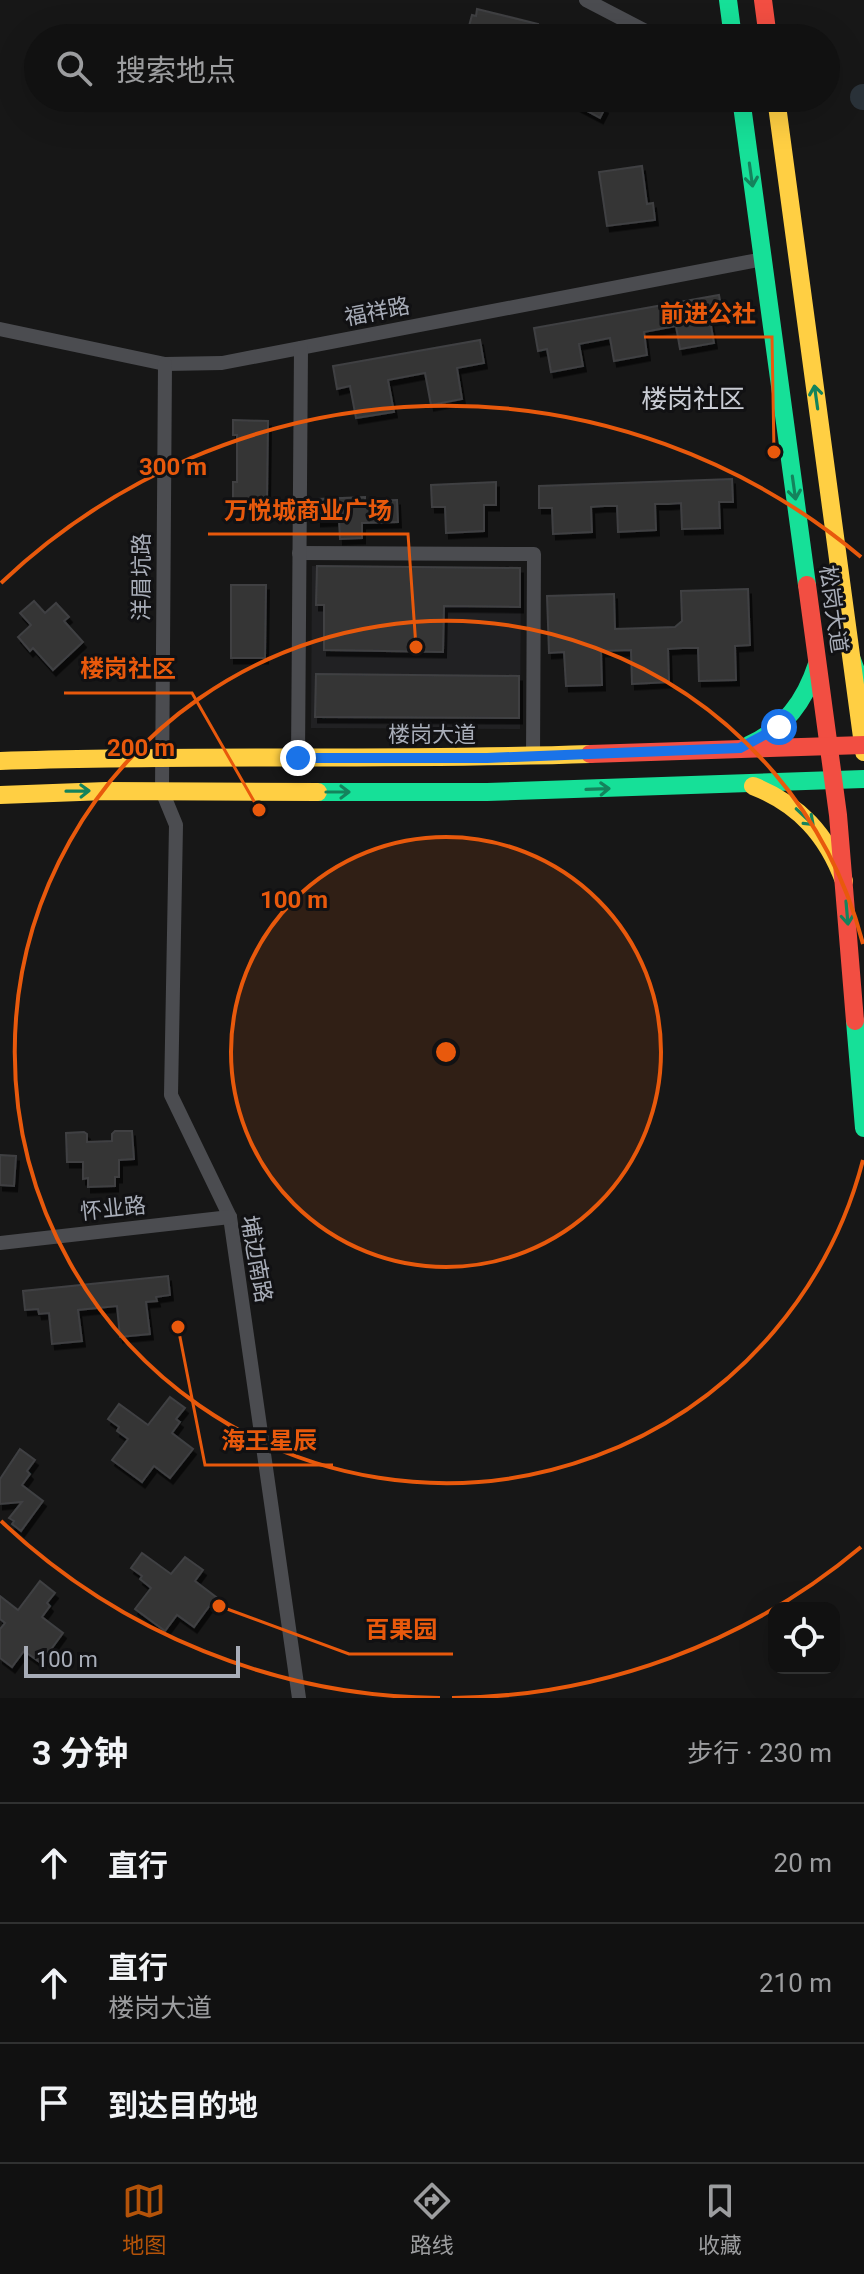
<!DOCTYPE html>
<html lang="zh">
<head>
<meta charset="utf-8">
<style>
  :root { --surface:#111; --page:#1a1a1a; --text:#f1f3f6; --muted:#9c9d9f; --line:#303131; --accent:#b45309 }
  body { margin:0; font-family:Roboto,"Noto Sans SC",sans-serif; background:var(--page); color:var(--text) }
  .controls { position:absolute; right:24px; bottom:24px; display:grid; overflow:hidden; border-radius:16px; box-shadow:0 8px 32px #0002 }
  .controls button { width:72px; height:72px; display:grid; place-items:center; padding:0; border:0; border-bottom:2px solid var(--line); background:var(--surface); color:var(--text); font:40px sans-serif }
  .scale { position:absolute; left:24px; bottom:20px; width:216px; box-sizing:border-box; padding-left:8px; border:4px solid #a8adb8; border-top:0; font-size:22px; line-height:28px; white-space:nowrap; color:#a8adb8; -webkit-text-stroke:6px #111113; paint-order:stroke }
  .stop { position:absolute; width:24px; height:24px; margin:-18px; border:6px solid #1a73e8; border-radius:50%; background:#fff }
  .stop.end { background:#1a73e8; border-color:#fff; box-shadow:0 2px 8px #0008 }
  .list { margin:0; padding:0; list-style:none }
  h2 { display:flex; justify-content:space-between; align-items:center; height:104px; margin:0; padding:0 32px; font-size:34px }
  h2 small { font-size:26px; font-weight:400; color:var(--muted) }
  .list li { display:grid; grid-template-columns:52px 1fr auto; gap:24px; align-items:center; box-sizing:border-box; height:120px; padding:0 32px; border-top:2px solid var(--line) }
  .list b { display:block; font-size:30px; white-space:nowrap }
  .list p { margin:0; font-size:26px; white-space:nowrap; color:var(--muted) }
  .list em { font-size:26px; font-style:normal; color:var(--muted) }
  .icon { flex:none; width:44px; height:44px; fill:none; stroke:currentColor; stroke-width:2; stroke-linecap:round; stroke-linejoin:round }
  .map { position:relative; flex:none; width:864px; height:1698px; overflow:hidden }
  .search { position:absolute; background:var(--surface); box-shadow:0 8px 32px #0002; left:24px; right:24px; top:24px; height:88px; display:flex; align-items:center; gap:20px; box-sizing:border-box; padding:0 28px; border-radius:44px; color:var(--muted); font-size:30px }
  .sheet { height:464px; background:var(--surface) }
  nav { display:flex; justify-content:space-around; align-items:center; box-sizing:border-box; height:112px; border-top:2px solid var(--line); background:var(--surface); font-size:22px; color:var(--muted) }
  nav a { display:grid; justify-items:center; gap:4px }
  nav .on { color:var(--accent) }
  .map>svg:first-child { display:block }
  .built { fill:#212123 }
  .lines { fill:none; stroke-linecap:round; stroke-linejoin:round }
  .river { stroke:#2a3239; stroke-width:26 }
  .building { fill:#353536; stroke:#3f4043; stroke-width:2; filter:url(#shadow) }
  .street { stroke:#4b4c50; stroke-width:14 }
  .fast { stroke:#16e098; stroke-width:18 }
  .slow { stroke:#ffcf43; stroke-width:18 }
  .jam { stroke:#f24e42; stroke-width:18 }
  .oneway { stroke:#14835c }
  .route { stroke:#1a73e8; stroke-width:10 }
  .ring { fill:none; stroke:#e8590c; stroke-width:4 }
  .labels { text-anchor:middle; stroke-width:6; stroke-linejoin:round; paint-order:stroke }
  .street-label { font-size:22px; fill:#a8adb8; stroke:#111113 }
  .quarter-label { font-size:26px; fill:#c9ccd4; stroke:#111113 }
  .centre { fill:#e8590c; stroke:#111113; stroke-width:4 }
  .ring-label { font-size:24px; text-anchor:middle; font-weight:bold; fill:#e8590c; stroke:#111113; stroke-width:6; stroke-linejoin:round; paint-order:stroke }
  .leader { fill:none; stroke:#e8590c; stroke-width:3 }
  .callout-dot { fill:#e8590c; stroke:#111113; stroke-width:3 }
  .callout-label { font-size:24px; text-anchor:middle; font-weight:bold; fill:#e8590c; stroke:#111113; stroke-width:6; stroke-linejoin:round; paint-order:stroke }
</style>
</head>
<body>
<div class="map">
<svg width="864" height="1698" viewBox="0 0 864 1698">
  <defs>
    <filter id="shadow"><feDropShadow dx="3" dy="5.5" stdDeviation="0" flood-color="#0009"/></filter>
  </defs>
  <rect width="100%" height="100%" fill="#171717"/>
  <path class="built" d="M312,566L521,567L520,729L311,728Z"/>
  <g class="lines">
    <path class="river" d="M863,97H864"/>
  </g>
  <g class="building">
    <path d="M477,9L538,24L535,38L506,35V38H489L491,31L469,26L472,15L476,16Z"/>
    <path d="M563,98H605L601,106L605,108L600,118Z"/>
    <path d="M642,166L647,204L653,203L655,220L607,226L599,172Z"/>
    <path d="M719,295L723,318L710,320L714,343L680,349L676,326L644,332L647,355L614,361L610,338L579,344L583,366L551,372L547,349L538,351L534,328Z"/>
    <path d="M480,340L484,363L457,368L462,399L431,405L425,373L388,380L394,412L356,418L350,386L337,389L333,366Z"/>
    <path d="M233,420L268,421L267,501L233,500V482H237V435H233Z"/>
    <path d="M732,479L733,502H719L720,528L682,529L681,503L668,504H655L656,530L618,532L617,506H604L591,507L592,532L553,534L552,508H539V486Z"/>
    <path d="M496,482V505H484V531L446,533L445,507H432L431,485Z"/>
    <path d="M365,497V501L397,500L398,522L362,523V538L340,539L339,520L318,521V499Z"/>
    <path d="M317,566L520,568V607L444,606L443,652L324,650V605H316Z"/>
    <path d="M231,585H266L265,658H231Z"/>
    <path d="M748,589L750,645L735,646L736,680L699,681L698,648H683L668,649L669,682L632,684L631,650L601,651L602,685L566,686L564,652L549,653L547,596L614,594L615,629L675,627L682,621L681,591Z"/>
    <path d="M34,601L45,613L56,603L69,617L64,621L83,642L53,670L33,648L30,651L18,637L31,625L20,613Z"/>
    <path d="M316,674L519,676V718L315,717Z"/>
    <path d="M115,1131H132L134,1159L119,1160V1177H115V1186L88,1187V1178L83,1179V1162H67L66,1133L84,1132L87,1134V1142L112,1141V1134Z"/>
    <path d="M0,1155L16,1156L14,1186L0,1185Z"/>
    <path d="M168,1276L170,1295L156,1297L157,1301L146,1302L150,1334L120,1337L117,1306L78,1310L82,1341L52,1344L49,1313L39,1314L38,1309L25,1310L23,1291Z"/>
    <path d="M170,1397L185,1408L176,1419L180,1422L172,1433L193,1449L170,1478L154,1466L142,1482L112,1460L128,1439L117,1431L119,1427L108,1419L119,1404L148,1425Z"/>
    <path d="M20,1449L35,1460L27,1471L30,1474L22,1485L43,1501L21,1531L12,1524L14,1521L9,1518L22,1502L0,1504V1479Z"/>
    <path d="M142,1553L171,1574L185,1557L203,1570L195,1581L216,1597L194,1627L177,1615L165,1631L135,1609L151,1588L140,1579L142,1576L131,1568Z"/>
    <path d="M40,1581L55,1593L47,1603L50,1606L42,1617L63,1633L41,1663L24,1651L12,1667L0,1658V1629L5,1623L0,1619V1596L18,1610Z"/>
  </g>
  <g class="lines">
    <g class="street">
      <path d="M586,0L659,38"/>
      <path d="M0,329L165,364L222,363L763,259"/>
      <path d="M165,364L162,791L176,825L171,1095L230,1217L299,1698"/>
      <path d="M299,553L534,554L533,757"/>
      <path d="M298,758L301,348"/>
      <path d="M0,1243L230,1217"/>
    </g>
    <g class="fast">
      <path d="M728,0L733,38"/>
      <path d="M741,98L807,585"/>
      <path d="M852,660L864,692"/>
      <path d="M749,745C785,728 805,701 817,664"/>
      <path d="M318,792H487L864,779"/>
      <path d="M855,1021L864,1128"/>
    </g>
    <g class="slow">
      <path d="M776,98L864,752"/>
      <path d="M0,761C197,754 393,761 590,754"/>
      <path d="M753,786C799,804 827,835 844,881"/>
      <path d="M0,795L106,791L318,792"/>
    </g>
    <g class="jam">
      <path d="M763,0L768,38"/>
      <path d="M807,585L838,815L855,1021"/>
      <path d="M590,754L864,745"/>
    </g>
  </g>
  <defs><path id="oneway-shaft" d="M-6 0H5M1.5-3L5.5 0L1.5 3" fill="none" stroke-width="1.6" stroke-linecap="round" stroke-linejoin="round" transform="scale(2)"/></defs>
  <g class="oneway">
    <use href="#oneway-shaft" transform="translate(751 175) rotate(82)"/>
    <use href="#oneway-shaft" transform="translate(816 397) rotate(-98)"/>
    <use href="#oneway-shaft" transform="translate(794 488) rotate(82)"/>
    <use href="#oneway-shaft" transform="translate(598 789) rotate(-2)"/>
    <use href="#oneway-shaft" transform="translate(78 791) rotate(-1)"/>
    <use href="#oneway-shaft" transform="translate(338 792)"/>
    <use href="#oneway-shaft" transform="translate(805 817) rotate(43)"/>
    <use href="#oneway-shaft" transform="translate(847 913) rotate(85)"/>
  </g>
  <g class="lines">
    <path class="route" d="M298,758H487L740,748L779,727"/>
  </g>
  <circle cx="446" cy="1052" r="215" fill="#e8590c" fill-opacity=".12"/>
  <g class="ring">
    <circle cx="446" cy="1052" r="215"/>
    <path d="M863 1160A431 431 0 1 1 863 944"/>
    <path d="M861 1547A646 646 0 0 1 452 1698M440 1698A646 646 0 0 1 1 1521M1 583A646 646 0 0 1 861 557"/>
  </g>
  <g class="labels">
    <g class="street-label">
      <text transform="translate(377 311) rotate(-11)" y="8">福祥路</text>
      <text transform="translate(141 577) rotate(-90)" y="8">洋眉坑路</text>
      <text transform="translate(834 609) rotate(82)" y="8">松岗大道</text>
      <text x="432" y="742">楼岗大道</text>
      <text transform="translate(113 1208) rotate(-6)" y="8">怀业路</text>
      <text transform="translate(257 1259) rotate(80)" y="8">埔边南路</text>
    </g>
    <g class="quarter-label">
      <text x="693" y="408">楼岗社区</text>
    </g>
  </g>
  <circle cx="446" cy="1052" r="12" class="centre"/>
  <g class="ring-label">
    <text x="173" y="475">300 m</text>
    <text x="141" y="756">200 m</text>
    <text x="294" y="908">100 m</text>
  </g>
  <path class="leader" d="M774 452L772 337H644M416 647L408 534H208M259 810L192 693H64M178 1327L205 1465H333M219 1606L349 1654H453"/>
  <g class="callout-dot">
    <circle cx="774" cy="452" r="8"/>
    <circle cx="416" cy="647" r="8"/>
    <circle cx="259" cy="810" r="8"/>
    <circle cx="178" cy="1327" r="8"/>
    <circle cx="219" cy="1606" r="8"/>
  </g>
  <g class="callout-label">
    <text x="708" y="322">前进公社</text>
    <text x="308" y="519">万悦城商业广场</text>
    <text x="128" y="677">楼岗社区</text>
    <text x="269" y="1449">海王星辰</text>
    <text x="401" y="1638">百果园</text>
  </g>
</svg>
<div class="controls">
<button><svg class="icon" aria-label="locate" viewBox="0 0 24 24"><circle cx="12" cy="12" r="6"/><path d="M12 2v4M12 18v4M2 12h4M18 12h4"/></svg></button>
</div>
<div class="scale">100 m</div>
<div class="stop" style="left:779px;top:727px"></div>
<div class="stop end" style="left:298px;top:758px"></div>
<div class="search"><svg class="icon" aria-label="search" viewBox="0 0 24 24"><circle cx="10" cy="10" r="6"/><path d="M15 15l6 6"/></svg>搜索地点</div>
</div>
<section class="sheet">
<h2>3 分钟<small>步行 · 230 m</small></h2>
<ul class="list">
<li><svg class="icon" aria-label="ahead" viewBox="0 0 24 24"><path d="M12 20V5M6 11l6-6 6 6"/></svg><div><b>直行</b></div><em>20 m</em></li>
<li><svg class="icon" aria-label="ahead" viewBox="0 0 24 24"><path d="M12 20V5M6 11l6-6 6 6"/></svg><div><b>直行</b><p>楼岗大道</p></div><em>210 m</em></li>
<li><svg class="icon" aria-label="arrive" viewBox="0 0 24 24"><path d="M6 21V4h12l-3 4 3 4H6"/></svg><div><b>到达目的地</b></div></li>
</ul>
</section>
<nav>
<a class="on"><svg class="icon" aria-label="map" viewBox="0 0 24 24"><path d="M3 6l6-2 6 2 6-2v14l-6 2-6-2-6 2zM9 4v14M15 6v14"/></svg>地图</a>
<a><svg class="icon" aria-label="directions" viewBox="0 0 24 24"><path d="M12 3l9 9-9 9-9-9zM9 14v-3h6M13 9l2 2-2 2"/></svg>路线</a>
<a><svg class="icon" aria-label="saved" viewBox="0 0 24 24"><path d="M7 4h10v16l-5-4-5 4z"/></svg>收藏</a>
</nav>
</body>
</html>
